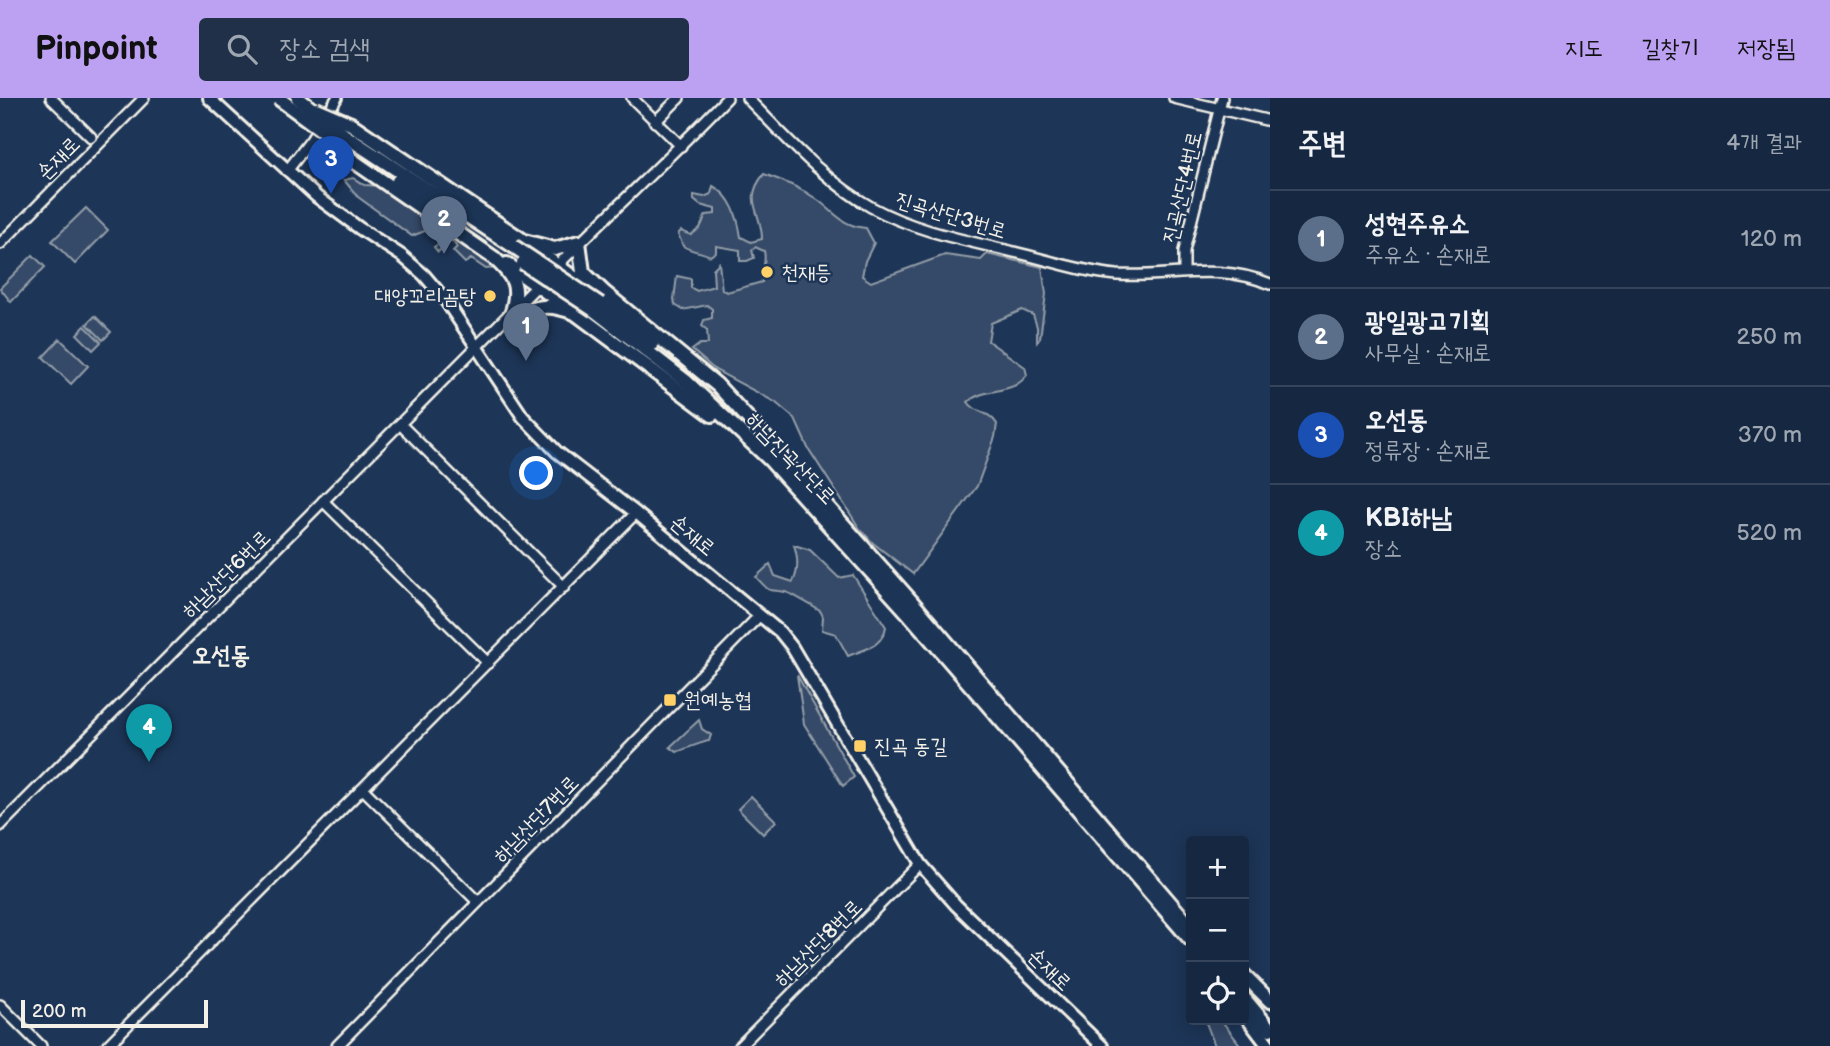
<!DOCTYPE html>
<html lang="ko">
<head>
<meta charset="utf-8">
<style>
  :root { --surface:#162841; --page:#1f3048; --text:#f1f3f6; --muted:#9ea6b1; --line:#35445a; --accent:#bca0f2 }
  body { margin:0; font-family:"Balsamiq Sans","Poor Story",sans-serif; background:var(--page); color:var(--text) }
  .controls { position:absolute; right:21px; bottom:21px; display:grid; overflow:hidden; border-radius:7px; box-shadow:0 4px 18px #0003 }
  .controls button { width:63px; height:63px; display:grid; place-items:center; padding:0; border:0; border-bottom:2px solid var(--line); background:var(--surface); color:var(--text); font:35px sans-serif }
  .scale { position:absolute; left:21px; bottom:18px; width:187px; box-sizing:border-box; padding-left:7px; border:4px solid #f4f1e8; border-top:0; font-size:19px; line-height:24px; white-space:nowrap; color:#f4f1e8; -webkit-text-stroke:5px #1d3557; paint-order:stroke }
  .you { position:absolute; left:537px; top:376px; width:24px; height:24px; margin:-18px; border:5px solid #fff; border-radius:50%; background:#1a73e8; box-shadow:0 0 0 10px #1a73e833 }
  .badge { display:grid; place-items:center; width:46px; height:46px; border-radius:50%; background:var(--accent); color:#fff; font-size:23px; font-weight:700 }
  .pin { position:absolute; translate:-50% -58px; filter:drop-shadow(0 2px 4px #0008) }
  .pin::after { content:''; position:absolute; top:37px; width:24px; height:21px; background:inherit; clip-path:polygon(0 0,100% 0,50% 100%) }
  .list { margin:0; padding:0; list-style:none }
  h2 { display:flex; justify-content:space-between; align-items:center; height:91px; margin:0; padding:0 28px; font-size:30px }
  h2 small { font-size:23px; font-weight:400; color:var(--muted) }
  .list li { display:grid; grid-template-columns:46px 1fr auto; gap:21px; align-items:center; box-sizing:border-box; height:98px; padding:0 28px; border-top:2px solid var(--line) }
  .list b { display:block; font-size:26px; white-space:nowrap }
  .list p { margin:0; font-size:23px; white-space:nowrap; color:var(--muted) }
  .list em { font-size:23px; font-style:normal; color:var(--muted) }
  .icon { flex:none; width:38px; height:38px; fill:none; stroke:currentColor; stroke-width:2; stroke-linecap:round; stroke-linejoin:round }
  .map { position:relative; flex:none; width:1270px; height:948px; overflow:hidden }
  header { display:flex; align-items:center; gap:42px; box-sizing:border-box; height:98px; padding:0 35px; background:var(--accent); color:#111 }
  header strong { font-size:33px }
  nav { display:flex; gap:38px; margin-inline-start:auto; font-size:24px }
  .search { width:490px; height:63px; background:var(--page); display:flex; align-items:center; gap:18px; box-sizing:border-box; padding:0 24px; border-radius:7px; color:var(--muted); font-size:26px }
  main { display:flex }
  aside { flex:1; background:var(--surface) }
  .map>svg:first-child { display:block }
  .green { fill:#354a67; stroke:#949ea8; stroke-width:2 }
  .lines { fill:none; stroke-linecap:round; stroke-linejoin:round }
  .minor-casing { stroke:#f4f1e8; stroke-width:14 }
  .major-casing { stroke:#f4f1e8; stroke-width:16 }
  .highway-casing { stroke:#f4f1e8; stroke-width:18 }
  .minor { stroke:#1d3557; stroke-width:9 }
  .major { stroke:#1d3557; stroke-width:10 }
  .highway { stroke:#1d3557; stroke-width:12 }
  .highway-bridge-casing { stroke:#f4f1e8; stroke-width:18; stroke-linecap:butt }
  .highway-bridge { stroke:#1d3557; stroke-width:12 }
  .poi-dot { fill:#ffd166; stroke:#1d3557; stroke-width:2.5 }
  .labels { text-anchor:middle; stroke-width:5; stroke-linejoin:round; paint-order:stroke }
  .street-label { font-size:21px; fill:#f4f1e8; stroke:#1d3557 }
  .poi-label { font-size:21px; fill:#f4f1e8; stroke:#1d3557; text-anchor:start }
  .quarter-label { font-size:24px; font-weight:bold; fill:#f4f1e8; stroke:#1d3557 }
</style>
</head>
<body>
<header>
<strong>Pinpoint</strong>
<div class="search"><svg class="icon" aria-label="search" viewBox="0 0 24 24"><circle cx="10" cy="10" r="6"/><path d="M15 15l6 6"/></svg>장소 검색</div>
<nav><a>지도</a><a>길찾기</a><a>저장됨</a></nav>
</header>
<main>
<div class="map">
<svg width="1270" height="948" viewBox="0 0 1270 948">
  <rect width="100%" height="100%" fill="#1d3557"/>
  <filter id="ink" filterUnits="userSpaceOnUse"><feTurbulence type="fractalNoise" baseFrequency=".0143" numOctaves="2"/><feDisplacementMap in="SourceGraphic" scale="14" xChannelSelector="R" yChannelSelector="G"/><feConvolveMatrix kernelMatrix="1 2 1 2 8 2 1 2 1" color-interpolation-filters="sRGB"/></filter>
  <g filter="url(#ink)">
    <g class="green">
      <path d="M764,76C781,82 799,89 815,100C834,113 841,128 866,130L874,145L865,163L862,178L871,184L945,157L981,162L987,156L1042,169L1046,196L1040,240L1037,244V229L1033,217L1022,212L991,225L988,243L1025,269L1027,277C1012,298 985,288 968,304C977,317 987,311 997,326L995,339L977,388L913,476L873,445L860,431L808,350L795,321L775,304L715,272L692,252L700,246H708L707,232L702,228L704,222L712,220V211L707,207L683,212L675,207L674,201L677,178L691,181V190L697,193L714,188L713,171L719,165L722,192L727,194L762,184C761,171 767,165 764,153L755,149L752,152L754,160L747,163H740V152L716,148V154L710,158C701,153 692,154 683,148L678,136L681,133L691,137L700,130L706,117L715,116V111L700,107L694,102V97L704,99L711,96L713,88C732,98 738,120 741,139L751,144L762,141C762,113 742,103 764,76Z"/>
      <path d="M353,80L364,87L384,88L442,128L470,151L492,165L495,170L486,171L471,161L465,165L453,153L457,149L451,142L438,154L434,149L445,141L440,132L432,130L412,138L358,99L344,82Z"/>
      <path d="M86,110L108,132L75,166L52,143Z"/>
      <path d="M33,157L45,169L11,204L0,190Z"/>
      <path d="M95,218L111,234L103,242L87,226Z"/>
      <path d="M85,228L101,244L93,252L77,236Z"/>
      <path d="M60,241L88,268L71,286L43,259Z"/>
      <path d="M794,447L810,452L839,480L853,477L886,529C882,549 865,551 848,558L836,536L822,532L823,519L821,514C816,510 791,495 785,494C765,491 771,495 756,479L770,466L775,478L793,484C799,472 798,459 794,447Z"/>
      <path d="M797,577L854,679L843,688L804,626Z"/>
      <path d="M699,622L702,631L711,637L709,643C706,643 679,653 677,654L670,649Z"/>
      <path d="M751,698L776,723L763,736L738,711Z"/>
      <path d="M1205,922H1221L1241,948H1215Z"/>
    </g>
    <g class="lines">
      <defs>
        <g id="minor">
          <path d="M51,0L91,39"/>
          <path d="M632,0L681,48"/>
          <path d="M747,0C786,39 823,82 871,109C917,134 969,143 1018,155C1051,163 1084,174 1117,177C1171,180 1218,164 1270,186"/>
          <path d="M1174,0L1270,23"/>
          <path d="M655,24L679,0"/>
          <path d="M287,73L311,42L337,0"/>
          <path d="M0,146L144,0"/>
          <path d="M554,171C611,113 671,59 727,0"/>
          <path d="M1184,173V153L1222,0"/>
          <path d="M400,326L564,489"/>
          <path d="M323,403L488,565"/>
          <path d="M363,691L478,804"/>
          <path d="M0,728L539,186"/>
          <path d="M0,907L41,948"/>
          <path d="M107,948L636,415"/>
          <path d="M337,948L759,518"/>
          <path d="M740,948L920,766"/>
        </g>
        <path id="major" d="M209,0L317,99L359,130L402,158L424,177L446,203L523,319L557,354L636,415L780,534L792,549L920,766L956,807L1102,948"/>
        <g id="highway">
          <path d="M351,26L524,143L555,151L579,144L583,174L605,195L717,287L780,355"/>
          <path d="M344,37L513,148"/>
          <path d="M336,51L494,160C515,179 520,189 511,217"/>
          <path d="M398,83L445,114"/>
          <path d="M532,149L573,179L592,189"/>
          <path d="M507,166L566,208"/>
          <path d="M600,206L652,246"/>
          <path d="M594,212L687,284L770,362L908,515L1191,842"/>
          <path d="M511,217C539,209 546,204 575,215L712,317"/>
          <path d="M771,351L827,408L912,504L1191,829"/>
          <path d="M1244,877L1270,903"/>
          <path d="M1244,900L1270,931"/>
          <path d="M1244,915L1269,948"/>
        </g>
      </defs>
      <use href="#minor" class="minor-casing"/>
      <use href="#major" class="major-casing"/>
      <use href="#highway" class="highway-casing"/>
      <use href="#minor" class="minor"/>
      <use href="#major" class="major"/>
      <use href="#highway" class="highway"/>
      <defs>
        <g id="highway-bridge">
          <path d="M278,0L339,45"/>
          <path d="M298,0L344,37"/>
          <path d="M316,11L351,26"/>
          <path d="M513,148L600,206"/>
          <path d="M523,165L594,212"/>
        </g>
      </defs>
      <use href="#highway-bridge" class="highway-bridge-casing"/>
      <use href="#highway-bridge" class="highway-bridge"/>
    </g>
  </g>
  <g class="poi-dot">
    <circle cx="767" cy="174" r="7"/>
    <circle cx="490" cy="198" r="7"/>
    <rect x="663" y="595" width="14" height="14" rx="3.5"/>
    <rect x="853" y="641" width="14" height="14" rx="3.5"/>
  </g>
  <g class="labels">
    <g class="street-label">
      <text transform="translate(58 60) rotate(-45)" y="7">손재로</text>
      <text transform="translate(1182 89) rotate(-77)" y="7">진곡산단4번로</text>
      <text transform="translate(951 117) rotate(17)" y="7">진곡산단3번로</text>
      <text transform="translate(791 360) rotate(46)" y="7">하남진곡산단로</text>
      <text transform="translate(693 437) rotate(40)" y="7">손재로</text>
      <text transform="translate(226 476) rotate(-45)" y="7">하남산단6번로</text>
      <text transform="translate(536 721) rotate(-46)" y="7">하남산단7번로</text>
      <text transform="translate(818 845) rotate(-45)" y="7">하남산단8번로</text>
      <text transform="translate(1050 871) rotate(44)" y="7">손재로</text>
    </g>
    <g class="poi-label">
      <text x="781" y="181">천재등</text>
      <text x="476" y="205" text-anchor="end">대양꼬리곰탕</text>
      <text x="684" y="609">원예농협</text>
      <text x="874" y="655">진곡 동길</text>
    </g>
    <g class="quarter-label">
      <text x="221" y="565">오선동</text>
    </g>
  </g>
</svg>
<div class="controls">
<button>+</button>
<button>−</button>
<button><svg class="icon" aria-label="locate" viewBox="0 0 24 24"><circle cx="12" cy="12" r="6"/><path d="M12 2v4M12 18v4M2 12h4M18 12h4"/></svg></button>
</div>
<div class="scale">200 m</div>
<div class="you"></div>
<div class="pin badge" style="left:526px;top:263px;background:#5c6f8a">1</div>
<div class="pin badge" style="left:444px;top:156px;background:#5c6f8a">2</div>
<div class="pin badge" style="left:331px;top:96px;background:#1a4fb4">3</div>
<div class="pin badge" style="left:149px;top:664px;background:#0f9aa8">4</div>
</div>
<aside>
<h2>주변<small>4개 결과</small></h2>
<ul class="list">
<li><span class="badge" style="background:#5c6f8a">1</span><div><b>성현주유소</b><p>주유소 · 손재로</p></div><em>120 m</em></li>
<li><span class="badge" style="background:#5c6f8a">2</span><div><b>광일광고기획</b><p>사무실 · 손재로</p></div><em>250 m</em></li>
<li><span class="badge" style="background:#1a4fb4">3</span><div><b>오선동</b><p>정류장 · 손재로</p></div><em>370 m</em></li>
<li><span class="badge" style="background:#0f9aa8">4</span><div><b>KBI하남</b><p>장소</p></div><em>520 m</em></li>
</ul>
</aside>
</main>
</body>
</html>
